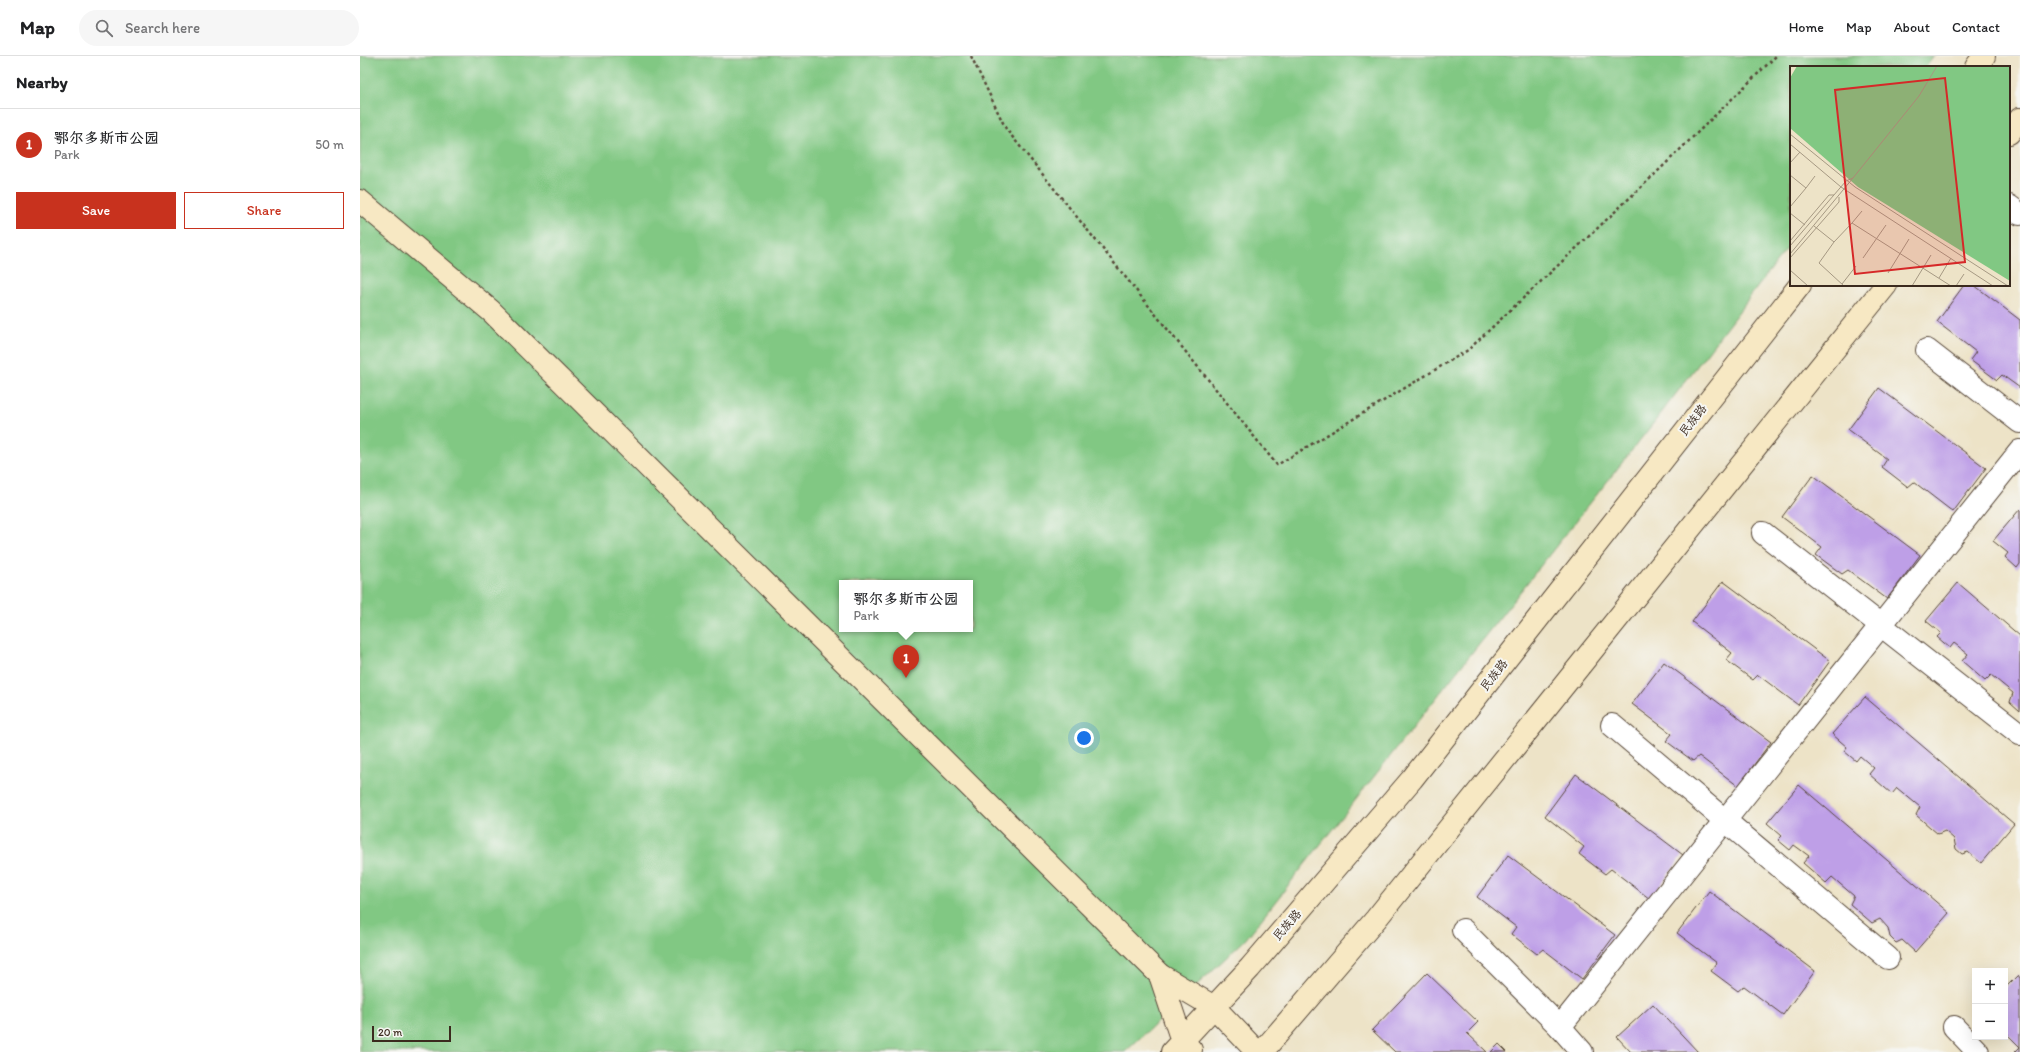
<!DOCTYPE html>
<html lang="en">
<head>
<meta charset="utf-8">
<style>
  :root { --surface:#fff; --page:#f6f6f6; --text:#202124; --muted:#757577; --line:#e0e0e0; --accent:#c8321e }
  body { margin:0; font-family:Itim,"LXGW WenKai TC",sans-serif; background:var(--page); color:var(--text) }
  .controls { position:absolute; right:12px; bottom:12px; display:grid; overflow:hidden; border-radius:0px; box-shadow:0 4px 16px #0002 }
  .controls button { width:36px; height:36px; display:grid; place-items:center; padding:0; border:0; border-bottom:1px solid var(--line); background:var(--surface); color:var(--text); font:20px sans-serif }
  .scale { position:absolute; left:12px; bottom:10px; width:79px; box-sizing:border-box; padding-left:4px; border:2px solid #3b2a1e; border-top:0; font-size:11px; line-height:14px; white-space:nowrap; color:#3b2a1e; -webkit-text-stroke:3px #f6f6f2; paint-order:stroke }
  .you { position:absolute; left:724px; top:682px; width:14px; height:14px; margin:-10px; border:3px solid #fff; border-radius:50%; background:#1a73e8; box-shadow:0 0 0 6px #1a73e833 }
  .badge { display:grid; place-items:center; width:26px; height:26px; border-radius:50%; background:var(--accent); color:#fff; font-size:13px; font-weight:700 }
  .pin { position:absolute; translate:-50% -33px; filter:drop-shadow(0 1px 2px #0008) }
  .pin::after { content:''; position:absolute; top:21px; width:14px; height:12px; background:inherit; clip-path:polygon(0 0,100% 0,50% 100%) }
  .popup { position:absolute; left:479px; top:524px; width:134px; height:52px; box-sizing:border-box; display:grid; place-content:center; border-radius:0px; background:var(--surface); filter:drop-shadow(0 1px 3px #0005); font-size:13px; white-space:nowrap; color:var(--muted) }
  .popup b { font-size:15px; color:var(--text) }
  .popup::after { content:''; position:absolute; left:50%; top:100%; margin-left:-8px; border:8px solid transparent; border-top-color:var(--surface) }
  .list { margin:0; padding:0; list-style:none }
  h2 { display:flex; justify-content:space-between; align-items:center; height:52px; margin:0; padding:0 16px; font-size:17px }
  h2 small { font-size:13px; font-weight:400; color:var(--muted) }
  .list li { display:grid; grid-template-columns:26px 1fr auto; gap:12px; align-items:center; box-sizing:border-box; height:72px; padding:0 16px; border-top:1px solid var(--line) }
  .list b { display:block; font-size:15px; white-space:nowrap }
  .list p { margin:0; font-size:13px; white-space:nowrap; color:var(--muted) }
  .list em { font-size:13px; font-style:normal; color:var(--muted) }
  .actions { display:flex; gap:8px; padding:12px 16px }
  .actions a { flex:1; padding:9px 0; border:1px solid var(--accent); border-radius:0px; text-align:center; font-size:14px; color:var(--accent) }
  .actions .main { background:var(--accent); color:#fff }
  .icon { flex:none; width:22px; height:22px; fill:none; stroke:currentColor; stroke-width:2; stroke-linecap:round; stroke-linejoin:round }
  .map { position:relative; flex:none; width:1660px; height:996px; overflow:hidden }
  header { display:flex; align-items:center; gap:24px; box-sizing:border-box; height:56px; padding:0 20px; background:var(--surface); border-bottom:1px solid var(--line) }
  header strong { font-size:19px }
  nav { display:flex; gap:22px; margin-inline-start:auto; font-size:14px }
  .search { width:280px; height:36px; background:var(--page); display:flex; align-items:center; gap:10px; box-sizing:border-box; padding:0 14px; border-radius:22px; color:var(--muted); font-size:15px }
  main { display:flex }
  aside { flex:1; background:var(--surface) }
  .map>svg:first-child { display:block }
  .green { fill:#81c883; stroke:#5e7950; fill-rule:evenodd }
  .building { fill:#be9fe7 }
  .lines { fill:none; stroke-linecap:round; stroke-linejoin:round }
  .street-casing { stroke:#564637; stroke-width:24 }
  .secondary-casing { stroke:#564637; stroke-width:24 }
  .path { stroke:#564637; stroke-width:2.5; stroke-dasharray:3 3; stroke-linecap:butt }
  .street { stroke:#fff; stroke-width:22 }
  .secondary { stroke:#f7e8c3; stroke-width:22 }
  .labels { text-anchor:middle; stroke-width:4; stroke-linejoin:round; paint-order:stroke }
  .street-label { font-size:12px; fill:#3b2a1e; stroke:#f6f6f2 }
  .inset-road { fill:none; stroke:#a69983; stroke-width:1 }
  .view { fill:#d62828; fill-opacity:0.15; stroke:#d62828; stroke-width:2 }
  .inset-edge { fill:none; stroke:#3b2a1e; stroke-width:2 }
</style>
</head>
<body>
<header>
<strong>Map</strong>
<div class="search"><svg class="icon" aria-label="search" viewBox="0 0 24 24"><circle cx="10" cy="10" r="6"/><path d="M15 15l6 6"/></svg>Search here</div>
<nav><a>Home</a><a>Map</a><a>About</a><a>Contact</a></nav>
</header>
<main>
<aside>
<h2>Nearby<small></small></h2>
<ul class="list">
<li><span class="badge">1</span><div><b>鄂尔多斯市公园</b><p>Park</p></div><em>50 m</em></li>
</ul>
<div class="actions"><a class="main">Save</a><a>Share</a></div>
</aside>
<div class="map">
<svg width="1660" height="996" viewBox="0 0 1660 996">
  <rect width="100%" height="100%" fill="#f6f6f2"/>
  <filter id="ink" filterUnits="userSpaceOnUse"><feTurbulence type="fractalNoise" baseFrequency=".025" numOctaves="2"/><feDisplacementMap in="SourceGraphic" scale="8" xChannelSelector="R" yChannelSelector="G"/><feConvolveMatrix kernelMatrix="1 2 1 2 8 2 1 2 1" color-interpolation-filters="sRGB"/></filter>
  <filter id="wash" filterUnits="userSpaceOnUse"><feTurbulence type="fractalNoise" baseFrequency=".012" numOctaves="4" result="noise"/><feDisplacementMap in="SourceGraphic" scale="16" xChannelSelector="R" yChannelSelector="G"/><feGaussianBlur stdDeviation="0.9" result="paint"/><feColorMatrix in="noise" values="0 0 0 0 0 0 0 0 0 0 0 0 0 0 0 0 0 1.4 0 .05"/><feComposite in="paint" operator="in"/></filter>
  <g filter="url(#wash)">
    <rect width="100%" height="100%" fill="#ede3c7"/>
    <path class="green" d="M0,0H1574L1566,11H1431V187L1299,360L885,884L765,996H0ZM482,527H610V573H482Z"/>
    <g id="blocks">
      <g class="building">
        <path d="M1604,229H1614L1660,264V332L1642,319L1637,324L1610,304L1616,296L1577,266Z"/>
        <path d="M1519,332L1626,412L1593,456L1554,426L1548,431L1522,411L1527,403L1488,374Z"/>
        <path d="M1453,419L1560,499L1527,543L1488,514L1482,518L1456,499L1462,491L1422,461Z"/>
        <path d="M1660,453V508L1657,512L1645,501L1648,497L1633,485Z"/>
        <path d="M1363,525L1470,605L1438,649L1398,619L1393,624L1366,604L1372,597L1332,566Z"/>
        <path d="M1598,527L1660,580V655L1650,646L1653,637L1631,619L1625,625L1602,605L1608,598L1594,587L1590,592L1577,581L1581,577L1566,565Z"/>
        <path d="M1304,606L1411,686L1378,730L1339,700L1333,705L1306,685L1312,678L1272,648Z"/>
        <path d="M1505,641L1654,768L1621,807L1608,796L1602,798L1596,793L1594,783L1585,775L1578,778L1556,759L1560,751L1537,732L1532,738L1509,718L1514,712L1500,700L1496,705L1484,695L1487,691L1472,678Z"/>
        <path d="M1216,718L1323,799L1290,843L1251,813L1245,818L1219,798L1224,791L1185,760Z"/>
        <path d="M1439,729L1589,857L1555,896L1542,884L1536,887L1530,881L1528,872L1520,863L1512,867L1490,848L1494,840L1472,821L1466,827L1443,807L1449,800L1434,789L1430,794L1418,784L1422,780L1407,767Z"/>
        <path d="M1148,799L1255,879L1222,923L1183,893L1177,898L1151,878L1156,871L1117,841Z"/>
        <path d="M1349,835L1455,915L1423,959L1384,930L1378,935L1351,915L1357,907L1317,877Z"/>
        <path d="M1067,917L1118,966L1107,977L1127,996H1035L1012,974Z"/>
        <path d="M1658,919L1660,922V996H1655L1660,991L1647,978L1645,980V932Z"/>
        <path d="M1293,948L1338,996H1271L1257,981Z"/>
        <path d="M1139,988L1147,996H1131Z"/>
      </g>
    </g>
  </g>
  <g filter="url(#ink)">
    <use href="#blocks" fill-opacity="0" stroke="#564637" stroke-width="1"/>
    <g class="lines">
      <defs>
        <g id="street">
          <path d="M1649,150L1660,158"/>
          <path d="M1567,294L1660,366"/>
          <path d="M1403,477L1660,678"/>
          <path d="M1252,669L1528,902"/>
          <path d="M1103,874L1200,971"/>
          <path d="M1594,971L1618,996"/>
          <path d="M1222,996L1200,971L1660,395"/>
        </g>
        <g id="secondary">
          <path d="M1616,11L1624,0"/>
          <path d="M1649,77L1660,63"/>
          <path d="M0,145L131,255L800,919L854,951L897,996"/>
          <path d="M800,919L822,985L831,994"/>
          <path d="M812,996L890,912L1052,723L1440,229"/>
          <path d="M902,996L1016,863L1526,229"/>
        </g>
      </defs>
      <use href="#street" class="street-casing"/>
      <use href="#secondary" class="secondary-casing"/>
      <path class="path" d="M611,0L646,73L917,409L1108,294L1294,119L1416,0"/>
      <use href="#street" class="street"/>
      <use href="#secondary" class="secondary"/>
    </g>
  </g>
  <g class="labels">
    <g class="street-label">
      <text transform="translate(1333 364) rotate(-52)" y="4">民族路</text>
      <text transform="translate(1134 619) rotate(-52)" y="4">民族路</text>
      <text transform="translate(927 869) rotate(-49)" y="4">民族路</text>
    </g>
  </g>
  <g transform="translate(1430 10)">
    <rect width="220" height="220" fill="#ede3c7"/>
    <path d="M7,0H220V215L68,121L0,62V12Z" fill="#81c883"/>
    <path class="inset-road" d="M0,68L65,121L218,220M0,78L51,121L203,220M0,97L10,86M0,109L16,122L0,141M63,112L129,30L147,0M16,122L25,110M0,147L15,159M62,157L72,145M24,160L44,176L29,197L54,220M0,175L39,129H44M44,176L62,157L161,220M0,180L56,115L63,112M0,188L63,112M0,192L49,136V131M73,192L96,159M0,204L18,220M98,207L119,173M149,212L161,192M52,218L66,200M122,220L141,189M166,220L174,208"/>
    <path class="view" d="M155,12L175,196L65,208L45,24Z"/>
    <rect width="220" height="220" class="inset-edge"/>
  </g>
</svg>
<div class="controls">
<button>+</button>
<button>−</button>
</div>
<div class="scale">20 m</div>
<div class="you"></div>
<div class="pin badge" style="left:546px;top:622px">1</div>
<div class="popup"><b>鄂尔多斯市公园</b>Park</div>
</div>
</main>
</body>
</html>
